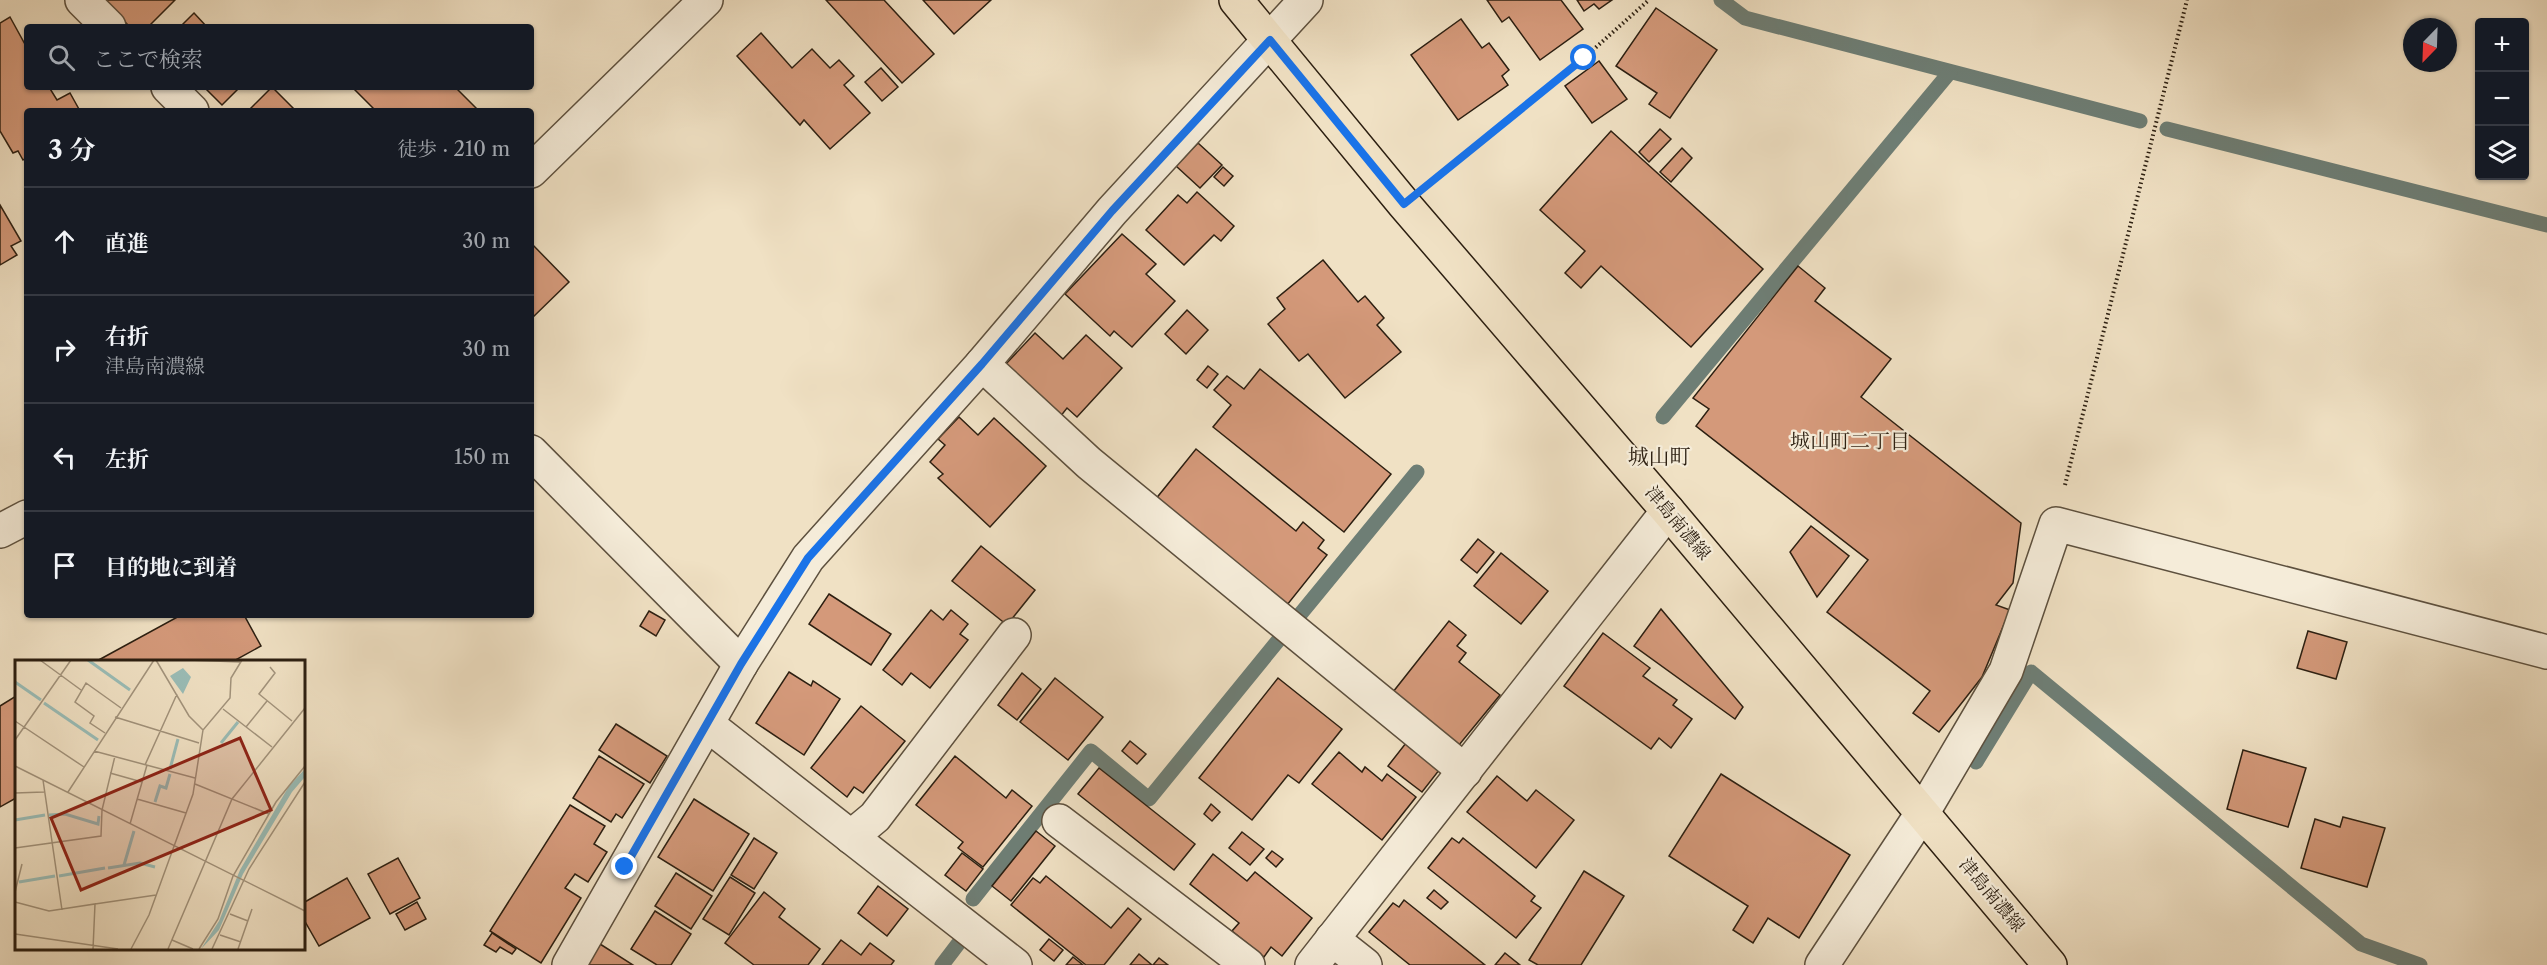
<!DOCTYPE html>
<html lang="ja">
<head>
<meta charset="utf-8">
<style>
  :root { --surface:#171b24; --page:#242831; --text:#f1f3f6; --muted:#9ea1a6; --line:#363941 }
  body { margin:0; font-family:"Libre Caslon Text","Noto Serif JP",serif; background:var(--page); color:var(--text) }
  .controls { position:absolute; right:18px; top:18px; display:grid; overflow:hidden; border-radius:6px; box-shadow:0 2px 4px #0004 }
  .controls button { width:54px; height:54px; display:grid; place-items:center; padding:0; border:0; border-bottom:2px solid var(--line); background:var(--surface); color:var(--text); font:30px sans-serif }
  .compass { position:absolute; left:2403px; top:18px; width:54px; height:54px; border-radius:50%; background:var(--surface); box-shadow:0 2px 4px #0004; rotate:203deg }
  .stop { position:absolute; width:18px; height:18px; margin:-14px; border:4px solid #1a73e8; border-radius:50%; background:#fff }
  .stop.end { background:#1a73e8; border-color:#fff; box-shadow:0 2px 6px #0008 }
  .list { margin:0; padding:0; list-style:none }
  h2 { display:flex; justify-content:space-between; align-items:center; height:78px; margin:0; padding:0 24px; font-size:26px }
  h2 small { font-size:20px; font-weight:400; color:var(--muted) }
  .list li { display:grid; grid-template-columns:39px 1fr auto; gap:18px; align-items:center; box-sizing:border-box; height:108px; padding:0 24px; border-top:2px solid var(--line) }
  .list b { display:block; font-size:22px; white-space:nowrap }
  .list p { margin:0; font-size:20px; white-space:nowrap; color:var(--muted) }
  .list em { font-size:20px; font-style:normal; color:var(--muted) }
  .icon { flex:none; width:33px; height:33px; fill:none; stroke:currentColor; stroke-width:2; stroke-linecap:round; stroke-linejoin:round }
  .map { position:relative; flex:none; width:2547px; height:965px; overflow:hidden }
  .search { position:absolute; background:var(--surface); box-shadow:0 2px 4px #0004; left:24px; top:24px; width:510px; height:66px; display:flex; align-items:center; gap:15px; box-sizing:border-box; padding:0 21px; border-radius:6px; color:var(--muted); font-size:22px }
  .panel { position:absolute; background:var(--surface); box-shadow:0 2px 4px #0004; left:24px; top:108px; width:510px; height:510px; border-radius:6px }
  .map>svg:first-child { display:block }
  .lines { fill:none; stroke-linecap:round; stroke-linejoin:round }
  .stream { stroke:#6e7e75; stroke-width:15 }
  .building { fill:#d4997a; stroke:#2c1f11; stroke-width:1.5 }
  .minor-casing { stroke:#5d503e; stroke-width:36 }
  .major-casing { stroke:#2c1f11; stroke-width:36 }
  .path { stroke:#2c1f11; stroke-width:4; stroke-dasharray:1.5 3; stroke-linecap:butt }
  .minor { stroke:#f5ecd9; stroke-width:33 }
  .major { stroke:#f0e1c4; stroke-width:33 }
  .route { stroke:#1a73e8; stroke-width:8 }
  .labels { text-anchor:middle; stroke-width:4.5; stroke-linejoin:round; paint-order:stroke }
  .street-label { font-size:18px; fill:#2c1f11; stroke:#f5ecd9 }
  .neighbourhood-label { font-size:20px; fill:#2c1f11; stroke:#f5ecd9 }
  .quarter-label { font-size:21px; fill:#2c1f11; stroke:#f5ecd9 }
  .inset-river { fill:none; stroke:#9abdb7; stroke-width:3 }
  .inset-road { fill:none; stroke:#a2937c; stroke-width:1.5 }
  .view { fill:#8f2418; fill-opacity:0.15; stroke:#8f2418; stroke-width:3 }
  .inset-edge { fill:none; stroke:#2c1f11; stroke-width:3 }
</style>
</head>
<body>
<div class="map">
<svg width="2547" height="965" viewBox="0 0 2547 965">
  <rect width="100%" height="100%" fill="#f0e1c4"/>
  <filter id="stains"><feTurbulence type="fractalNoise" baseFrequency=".00333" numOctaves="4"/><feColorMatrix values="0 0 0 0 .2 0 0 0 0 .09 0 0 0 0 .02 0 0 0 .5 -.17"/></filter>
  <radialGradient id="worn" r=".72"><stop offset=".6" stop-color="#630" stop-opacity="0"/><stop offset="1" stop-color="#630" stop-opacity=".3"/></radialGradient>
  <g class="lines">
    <g class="stream">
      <path d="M1721,0L1745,18L2140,121"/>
      <path d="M2167,129L2547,225"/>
      <path d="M1663,417L1950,72"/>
      <path d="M1298,617L1417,472"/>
      <path d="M1976,762L2031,672L2361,944L2420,965"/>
      <path d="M973,899L1091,751L1149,799L1281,637"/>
      <path d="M942,965L958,944"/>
    </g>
  </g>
  <g class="building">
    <path d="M103,0H175L148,27H130Z"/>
    <path d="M826,0H884L934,54L902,83Z"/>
    <path d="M923,0H991L954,34Z"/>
    <path d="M1487,0H1561L1583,29L1540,60L1509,17L1502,22Z"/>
    <path d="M1577,0H1612L1599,9L1594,4L1584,11Z"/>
    <path d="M1656,8L1717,50L1670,118L1649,104L1657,93L1616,66Z"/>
    <path d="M194,13L207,27H180Z"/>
    <path d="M10,17L27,48V87H49L57,100L70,93L80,111H27V157L23,160L18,151L13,153L0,131V23Z"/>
    <path d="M1461,19L1482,48L1489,43L1509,70L1502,76L1508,85L1458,120L1411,55Z"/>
    <path d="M761,33L792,68L812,49L830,68L839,60L854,76L844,85L870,113L830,149L804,120L800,125L737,56Z"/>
    <path d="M1599,61L1627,99L1592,123L1565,86Z"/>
    <path d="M881,68L898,87L882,101L865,82Z"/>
    <path d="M204,87H240L222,105Z"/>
    <path d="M272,87L296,111H248Z"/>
    <path d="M352,87H455L479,111H376Z"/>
    <path d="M1660,129L1671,139L1649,162L1639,152Z"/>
    <path d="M1611,131L1763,269L1691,347L1601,266L1581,288L1565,273L1585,251L1540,210Z"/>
    <path d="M1198,143L1222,165L1200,188L1176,166Z"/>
    <path d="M1682,148L1692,158L1671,182L1660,172Z"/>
    <path d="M1223,167L1233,176L1224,186L1214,177Z"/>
    <path d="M1197,192L1234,226L1221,241L1214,235L1184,265L1146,230L1178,195L1187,203Z"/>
    <path d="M0,205L21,241L11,246L17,255L0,265Z"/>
    <path d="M1122,234L1156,264L1146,274L1175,301L1132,347L1114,331L1110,336L1065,294Z"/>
    <path d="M531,243L569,282L531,319Z"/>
    <path d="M1323,260L1358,302L1365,296L1384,318L1377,325L1401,352L1345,398L1308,354L1299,361L1268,324L1285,309L1277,298Z"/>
    <path d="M1798,266L1825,288L1815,301L1891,359L1861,397L2021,523L2013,583L1996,605L2010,610L1982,677L1939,732L1913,713L1930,691L1827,612L1868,560L1696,426L1709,409L1693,398Z"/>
    <path d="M1187,310L1208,330L1186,354L1165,334Z"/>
    <path d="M1035,333L1063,359L1086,335L1122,368L1077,417L1067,408L1060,417L1005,365Z"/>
    <path d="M1208,366L1218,374L1207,388L1197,380Z"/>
    <path d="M1260,369L1391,474L1344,532L1213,427L1231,405L1214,390L1227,376L1244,389Z"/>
    <path d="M959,417L978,435L994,418L1046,466L990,527L938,478L943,474L930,462L945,445L938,439Z"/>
    <path d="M1196,449L1296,531L1303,522L1324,540L1318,548L1327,555L1287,605L1155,500Z"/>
    <path d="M1811,526L1849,556L1817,597L1790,552Z"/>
    <path d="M1478,539L1494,552L1477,573L1461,560Z"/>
    <path d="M981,546L1035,590L1007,625L952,581Z"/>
    <path d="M1501,553L1548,591L1521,624L1474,586Z"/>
    <path d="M829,594L891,634L871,665L809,624Z"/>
    <path d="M1661,609L1743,707L1735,719L1634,646Z"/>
    <path d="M931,610L943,620L951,610L968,624L960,634L968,640L930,688L911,673L902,685L883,670Z"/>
    <path d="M649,611L665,620L656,636L640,626Z"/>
    <path d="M181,615H244L261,646L232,662H95Z"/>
    <path d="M1449,621L1466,635L1457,646L1466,653L1459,662L1500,695L1459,745L1393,692Z"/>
    <path d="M2308,631L2347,642L2336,679L2297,668Z"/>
    <path d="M1603,633L1650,668L1643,676L1677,700L1673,705L1692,719L1671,748L1659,738L1651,749L1564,686Z"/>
    <path d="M789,672L811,686L813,681L840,699L804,755L756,723Z"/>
    <path d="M1022,673L1041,689L1017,720L998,705Z"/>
    <path d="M1055,678L1103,717L1068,760L1020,722Z"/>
    <path d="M1278,678L1342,729L1299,783L1288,775L1252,820L1199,778Z"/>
    <path d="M16,696V798L0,807V706Z"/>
    <path d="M861,706L905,741L863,793L854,787L847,797L811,768Z"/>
    <path d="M616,724L667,756L650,783L599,750Z"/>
    <path d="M1130,741L1146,754L1137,764L1122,751Z"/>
    <path d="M1406,743L1440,769L1422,792L1388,766Z"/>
    <path d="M2243,750L2306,768L2288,827L2227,809Z"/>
    <path d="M1339,752L1362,772L1365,767L1382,781L1387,774L1416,797L1382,840L1312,784Z"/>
    <path d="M599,756L644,784L622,818L616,814L611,822L573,798Z"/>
    <path d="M955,756L1006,798L1012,790L1032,806L983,867L958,848L963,842L916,805Z"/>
    <path d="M1099,768L1195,844L1174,870L1078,794Z"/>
    <path d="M1721,774L1850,855L1799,938L1768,918L1753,943L1733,930L1748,906L1669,856Z"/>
    <path d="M1497,776L1527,801L1536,790L1574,820L1536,868L1467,812Z"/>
    <path d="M694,799L749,834L713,891L658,857Z"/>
    <path d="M1211,804L1220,812L1212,821L1204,814Z"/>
    <path d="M570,805L605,826L594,844L607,852L588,882L575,874L565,888L581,898L541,963L490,931Z"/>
    <path d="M2343,817L2385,828L2367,887L2301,868L2315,819L2340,827Z"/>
    <path d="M1036,831L1055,846L1011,901L992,886Z"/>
    <path d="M1242,832L1264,849L1250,865L1229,848Z"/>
    <path d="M754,838L777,853L754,889L731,875Z"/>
    <path d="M1452,838L1459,843L1463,838L1535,896L1531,901L1541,908L1516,938L1428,868Z"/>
    <path d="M1272,851L1283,859L1276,867L1266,858Z"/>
    <path d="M962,853L983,869L966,891L945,875Z"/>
    <path d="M1213,854L1247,881L1255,872L1312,918L1282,956L1271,947L1264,957L1232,931L1239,923L1190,884Z"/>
    <path d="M398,858L420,898L390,914L368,874Z"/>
    <path d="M1584,871L1624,896L1581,965H1538L1529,960Z"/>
    <path d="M676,873L712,896L691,929L655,906Z"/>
    <path d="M1046,876L1111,928L1128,908L1141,919L1104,965H1086L1011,905L1033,878L1040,883Z"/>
    <path d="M730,877L755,893L729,935L703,919Z"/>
    <path d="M347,878L370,918L319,946L303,918V903Z"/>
    <path d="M878,886L908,909L887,936L858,913Z"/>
    <path d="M1434,890L1448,902L1441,909L1427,898Z"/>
    <path d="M764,892L785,909L779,917L820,949L808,965H754L725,943Z"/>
    <path d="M1404,900L1485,965H1410L1369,932L1393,903L1399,907Z"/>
    <path d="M417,902L426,919L405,930L396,914Z"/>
    <path d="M655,911L691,934L671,965H657L631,949Z"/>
    <path d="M492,933L516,949L512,954L500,947L496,952L484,945Z"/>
    <path d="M1049,939L1063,950L1054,961L1040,950Z"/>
    <path d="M841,940L861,955L870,943L894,961L891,965H822Z"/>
    <path d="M600,944L633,965H587Z"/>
    <path d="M1505,953L1520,965H1495Z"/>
    <path d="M1139,954L1152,965H1130Z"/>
    <path d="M1073,957L1083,965H1066Z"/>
    <path d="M1159,958L1168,965H1153Z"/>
  </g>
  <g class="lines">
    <defs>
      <g id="minor">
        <path d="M82,0L109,27"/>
        <path d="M168,87L192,111"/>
        <path d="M531,171L706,0"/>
        <path d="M982,364L1089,463L1465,771"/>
        <path d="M531,452L741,664"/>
        <path d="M0,531L27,517"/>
        <path d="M708,725L1015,965"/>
        <path d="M1059,821L1248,965"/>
        <path d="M851,837L875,817L1014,635"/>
        <path d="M1332,939L1365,965"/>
        <path d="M569,965L741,664L808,558L982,364L1112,211L1306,0"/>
        <path d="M1312,965L1668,511"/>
        <path d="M1822,965L1923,812L2006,671L2056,524L2547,652"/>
      </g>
      <path id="major" d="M1236,0L1404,204L1668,511L2050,965"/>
    </defs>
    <use href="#minor" class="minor-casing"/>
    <use href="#major" class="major-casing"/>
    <g class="path">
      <path d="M1435,178L1584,58L1649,0"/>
      <path d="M2065,485L2187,0"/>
    </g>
    <use href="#minor" class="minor"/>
    <use href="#major" class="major"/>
  </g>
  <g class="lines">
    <path class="route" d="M625,867L741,664L808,558L982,364L1112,211L1270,40L1404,204L1584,58"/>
  </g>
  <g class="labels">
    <g class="street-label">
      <text transform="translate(1678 523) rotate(50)" y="6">津島南濃線</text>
      <text transform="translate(1992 895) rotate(50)" y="6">津島南濃線</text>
    </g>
    <g class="neighbourhood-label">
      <text x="1850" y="448">城山町二丁目</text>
    </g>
    <g class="quarter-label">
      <text x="1659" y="464">城山町</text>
    </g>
  </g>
  <g transform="translate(15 660)">
    <rect width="290" height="290" fill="#f0e1c4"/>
    <path d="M168,8L176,17L168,34L155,16ZM289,110V118L277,132L228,214L204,270L186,289L204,261L225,210L274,126Z" fill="#9abdb7"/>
    <path class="inset-river" d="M73,0L115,30M0,22L26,40M29,43L83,80M206,83L223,62M155,109L163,79M140,142L145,126L151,128L155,114M34,155L50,154L83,164L84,156M0,160L30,155M109,205L119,171M93,208L125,203L140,207M44,216L90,208M4,222L40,216"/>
    <path class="inset-road" d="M25,0L66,30M141,0L174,56L188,70M173,0L225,2M255,7L260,13L244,34L277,61M208,49L257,87M100,57L184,83M0,61L69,107M231,67L252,41M90,73L75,63L79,56L60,42L71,23L106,48M0,80L56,0M79,91L180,118M130,105L162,34M0,106L290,251M95,113L127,122M28,120L47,250M180,124L254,154M53,132L139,0M0,133L29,132M122,139L171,153M115,164L132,105M0,188L86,176L87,150L100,96M0,232L7,204M0,242L34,251L80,244L78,289M80,244L141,235M215,254L233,261M0,274L103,289M205,275L226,282M157,280L178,289M116,289L134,255L178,134L188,70L215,38L216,18L227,0M153,289L217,139L290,48M184,289L203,259L218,216L261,142L290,106M197,289L234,209L290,122M223,289L237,249"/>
    <path class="view" d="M225,78L256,150L66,230L36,158Z"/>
    <rect width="290" height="290" class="inset-edge"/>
  </g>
  <rect width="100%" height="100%" filter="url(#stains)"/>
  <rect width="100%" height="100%" fill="url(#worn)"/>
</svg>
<div class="controls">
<button>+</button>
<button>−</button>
<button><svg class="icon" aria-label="layers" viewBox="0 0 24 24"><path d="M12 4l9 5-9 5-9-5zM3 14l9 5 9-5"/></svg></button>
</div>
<svg class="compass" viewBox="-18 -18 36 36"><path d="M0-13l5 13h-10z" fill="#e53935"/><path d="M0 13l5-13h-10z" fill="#9ea1a6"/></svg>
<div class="stop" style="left:1584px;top:58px"></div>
<div class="stop end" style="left:625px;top:867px"></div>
<div class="search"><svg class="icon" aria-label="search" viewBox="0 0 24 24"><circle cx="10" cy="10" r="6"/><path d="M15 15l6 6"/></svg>ここで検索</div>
<section class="panel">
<h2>3 分<small>徒歩 · 210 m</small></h2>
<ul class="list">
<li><svg class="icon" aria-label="ahead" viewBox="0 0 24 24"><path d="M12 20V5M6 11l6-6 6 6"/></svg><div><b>直進</b></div><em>30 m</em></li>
<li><svg class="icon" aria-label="right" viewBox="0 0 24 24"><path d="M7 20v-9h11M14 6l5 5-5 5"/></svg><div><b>右折</b><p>津島南濃線</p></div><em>30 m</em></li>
<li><svg class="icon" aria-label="left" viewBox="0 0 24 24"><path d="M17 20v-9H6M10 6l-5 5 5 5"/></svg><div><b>左折</b></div><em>150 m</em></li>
<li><svg class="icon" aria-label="arrive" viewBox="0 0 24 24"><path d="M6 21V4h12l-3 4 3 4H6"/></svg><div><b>目的地に到着</b></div></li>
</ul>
</section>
</div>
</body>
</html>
